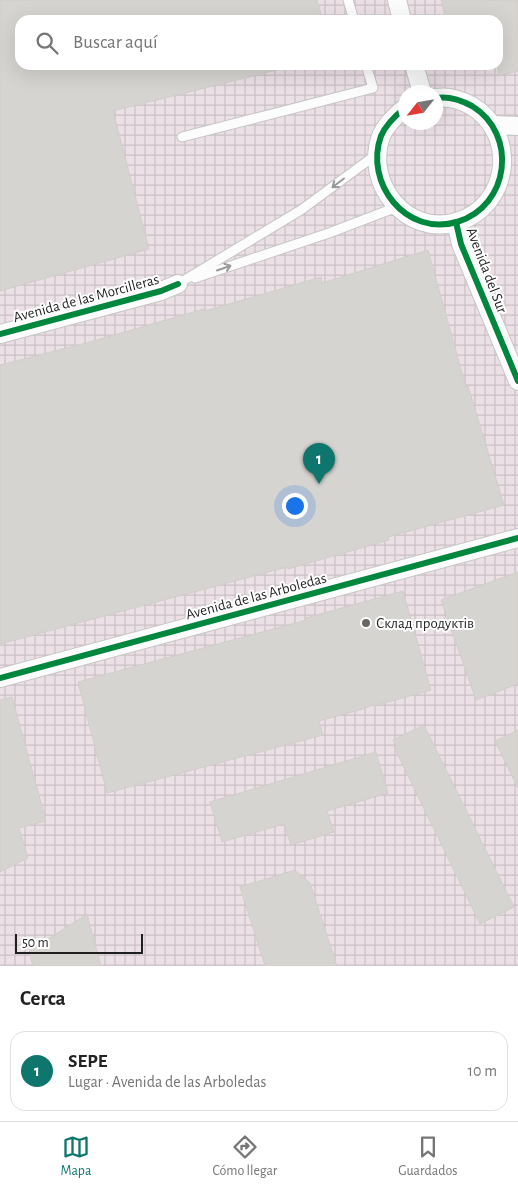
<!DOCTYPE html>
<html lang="es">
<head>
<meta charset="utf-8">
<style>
  :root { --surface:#fff; --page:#f2f2f2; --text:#222; --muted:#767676; --line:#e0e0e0; --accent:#0f766e }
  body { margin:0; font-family:"Alegreya Sans",sans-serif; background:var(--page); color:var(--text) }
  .compass { position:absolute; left:398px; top:85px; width:45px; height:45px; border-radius:50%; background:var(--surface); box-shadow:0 5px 20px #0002; rotate:239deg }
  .scale { position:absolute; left:15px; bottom:12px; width:128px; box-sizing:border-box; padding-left:5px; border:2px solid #1f1f1f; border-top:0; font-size:14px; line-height:18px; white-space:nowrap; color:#1f1f1f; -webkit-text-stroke:4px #fff; paint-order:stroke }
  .you { position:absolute; left:294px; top:505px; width:18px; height:18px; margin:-12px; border:4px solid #fff; border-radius:50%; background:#1a73e8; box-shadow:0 0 0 8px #1a73e833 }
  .badge { display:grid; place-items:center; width:32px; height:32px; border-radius:50%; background:var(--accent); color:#fff; font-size:16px; font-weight:700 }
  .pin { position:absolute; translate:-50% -41px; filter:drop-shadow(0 1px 2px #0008) }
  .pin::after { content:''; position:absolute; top:26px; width:18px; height:15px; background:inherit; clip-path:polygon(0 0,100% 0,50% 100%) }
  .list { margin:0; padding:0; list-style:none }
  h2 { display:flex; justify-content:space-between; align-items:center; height:65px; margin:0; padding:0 20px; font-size:21px }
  h2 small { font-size:16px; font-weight:400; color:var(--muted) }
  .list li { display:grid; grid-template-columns:32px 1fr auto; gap:15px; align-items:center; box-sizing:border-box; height:80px; margin:0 10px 10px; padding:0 10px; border:1px solid var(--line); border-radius:15px }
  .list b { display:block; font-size:19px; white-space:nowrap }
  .list p { margin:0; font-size:16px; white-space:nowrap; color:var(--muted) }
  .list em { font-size:16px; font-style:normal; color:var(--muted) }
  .icon { flex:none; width:28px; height:28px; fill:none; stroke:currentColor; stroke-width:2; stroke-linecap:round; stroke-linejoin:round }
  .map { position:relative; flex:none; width:518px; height:966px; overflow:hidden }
  .search { position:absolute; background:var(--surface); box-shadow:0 5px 20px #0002; left:15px; right:15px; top:15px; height:55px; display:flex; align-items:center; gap:12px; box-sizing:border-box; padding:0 18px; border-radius:15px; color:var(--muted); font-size:19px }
  .sheet { height:155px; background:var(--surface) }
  nav { display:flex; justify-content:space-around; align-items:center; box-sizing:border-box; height:70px; border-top:1px solid var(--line); background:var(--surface); font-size:14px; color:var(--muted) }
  nav a { display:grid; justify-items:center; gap:2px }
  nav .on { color:var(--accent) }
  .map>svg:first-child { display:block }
  .industrial { fill:url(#industrial-grid); fill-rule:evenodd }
  .building { fill:#d6d4d0; stroke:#d1cdc9 }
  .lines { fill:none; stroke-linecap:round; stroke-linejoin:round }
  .service-casing { stroke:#c6c6c4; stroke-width:11 }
  .minor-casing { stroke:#c6c6c4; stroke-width:20 }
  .service { stroke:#fcfcfc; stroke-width:9 }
  .minor { stroke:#fcfcfc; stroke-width:18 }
  .cycleway-casing { stroke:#fff; stroke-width:9 }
  .cycleway { stroke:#00873e; stroke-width:6 }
  .oneway { stroke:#999 }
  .poi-dot { fill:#676765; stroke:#fff; stroke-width:2 }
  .labels { text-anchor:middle; stroke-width:4; stroke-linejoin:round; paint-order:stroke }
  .street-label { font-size:15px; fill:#1f1f1f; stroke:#fff }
  .poi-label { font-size:15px; fill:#1f1f1f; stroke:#fff; text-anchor:start }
</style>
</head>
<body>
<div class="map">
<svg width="518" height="966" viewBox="0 0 518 966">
  <defs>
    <pattern id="industrial-grid" width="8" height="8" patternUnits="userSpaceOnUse" patternTransform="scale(1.25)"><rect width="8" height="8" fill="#ece0e7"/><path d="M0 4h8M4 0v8" fill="none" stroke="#cac0c6"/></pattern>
  </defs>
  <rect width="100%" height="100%" fill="#eeece8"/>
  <path class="industrial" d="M0,0H518V966H0ZM20,20H498V65H20ZM406,92H436V122H406Z"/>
  <g class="building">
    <path d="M0,0H317L323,20H20V65H276L277,70L113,111L149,249L0,291Z"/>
    <path d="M441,0H518V71L498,76V20H446Z"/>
    <path d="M428,250L466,387L468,386L504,505L388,537L389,540L288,569L287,567L0,644V365L90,342L204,309L205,311L321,277L322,283Z"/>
    <path d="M518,572V684L476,700L441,600Z"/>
    <path d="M403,591L431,690L374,706L373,705L363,709L319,721L323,735L107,793L78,682L306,620V618Z"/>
    <path d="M12,697L46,821L19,828L28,858L0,872V700Z"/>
    <path d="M424,725L514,907L480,924L394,747L396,746L393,740Z"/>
    <path d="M518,730V788L495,741Z"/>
    <path d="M376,752L388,793L327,811L334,832L291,845L284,824L222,842L210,802Z"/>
    <path d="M295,870L310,883L337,966H265L240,887Z"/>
    <path d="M87,914L101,966H33L29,951Z"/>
  </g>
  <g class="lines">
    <defs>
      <g id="service">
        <path d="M348,0L354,20"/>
        <path d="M182,137L373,88L366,65"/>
        <path d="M195,278L329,233L397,207"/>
        <path d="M178,284L301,210L377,154"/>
      </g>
      <g id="minor">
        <path d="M397,0L402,20"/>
        <path d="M414,65L422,92"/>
        <path d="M406,107C396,115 386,124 381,136C364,183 406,237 457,222C510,206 518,134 472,106C461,100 448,96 436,98"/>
        <path d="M493,125L518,126"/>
        <path d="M456,222L461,244L518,381"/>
        <path d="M0,334L161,291L178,284"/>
        <path d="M0,678L518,538"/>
      </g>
    </defs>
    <use href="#service" class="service-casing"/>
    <use href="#minor" class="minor-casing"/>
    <use href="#service" class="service"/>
    <use href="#minor" class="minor"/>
    <defs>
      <g id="cycleway">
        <path d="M406,107C396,115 386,124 381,136C364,183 406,237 457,222C510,206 518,134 472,106C461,100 448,96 436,98"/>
        <path d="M456,222L461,244L518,381"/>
        <path d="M0,334L161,291L178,284"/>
        <path d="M0,678L518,538"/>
      </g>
    </defs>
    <use href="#cycleway" class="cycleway-casing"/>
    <use href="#cycleway" class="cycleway"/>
  </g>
  <defs><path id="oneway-shaft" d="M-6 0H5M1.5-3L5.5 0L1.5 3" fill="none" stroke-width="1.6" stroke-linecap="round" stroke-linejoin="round" transform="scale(1.25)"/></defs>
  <g class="oneway">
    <use href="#oneway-shaft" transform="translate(338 183) rotate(143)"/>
    <use href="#oneway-shaft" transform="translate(224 268) rotate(-19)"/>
  </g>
  <circle class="poi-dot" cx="366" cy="623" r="5"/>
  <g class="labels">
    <g class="street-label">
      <text transform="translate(487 270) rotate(69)" y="5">Avenida del Sur</text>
      <text transform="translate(86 298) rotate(-15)" y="5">Avenida de las Morcilleras</text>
      <text transform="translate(256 596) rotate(-15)" y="5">Avenida de las Arboledas</text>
    </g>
    <g class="poi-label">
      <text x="376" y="628">Склад продуктів</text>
    </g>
  </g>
</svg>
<svg class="compass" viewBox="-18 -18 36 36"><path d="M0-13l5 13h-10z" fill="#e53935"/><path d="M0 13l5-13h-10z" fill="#767676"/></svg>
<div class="scale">50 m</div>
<div class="you"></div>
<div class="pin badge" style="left:319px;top:484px">1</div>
<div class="search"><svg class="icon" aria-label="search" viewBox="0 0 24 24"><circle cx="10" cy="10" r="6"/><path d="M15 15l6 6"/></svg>Buscar aquí</div>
</div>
<section class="sheet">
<h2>Cerca<small></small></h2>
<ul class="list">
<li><span class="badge">1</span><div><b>SEPE</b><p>Lugar · Avenida de las Arboledas</p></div><em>10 m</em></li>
</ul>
</section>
<nav>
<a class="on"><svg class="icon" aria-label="map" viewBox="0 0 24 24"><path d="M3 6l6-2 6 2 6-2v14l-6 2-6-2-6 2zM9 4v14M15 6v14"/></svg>Mapa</a>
<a><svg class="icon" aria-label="directions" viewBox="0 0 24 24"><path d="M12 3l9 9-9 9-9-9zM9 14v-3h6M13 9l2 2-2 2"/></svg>Cómo llegar</a>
<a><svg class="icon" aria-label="saved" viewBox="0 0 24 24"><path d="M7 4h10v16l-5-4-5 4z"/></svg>Guardados</a>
</nav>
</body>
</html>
